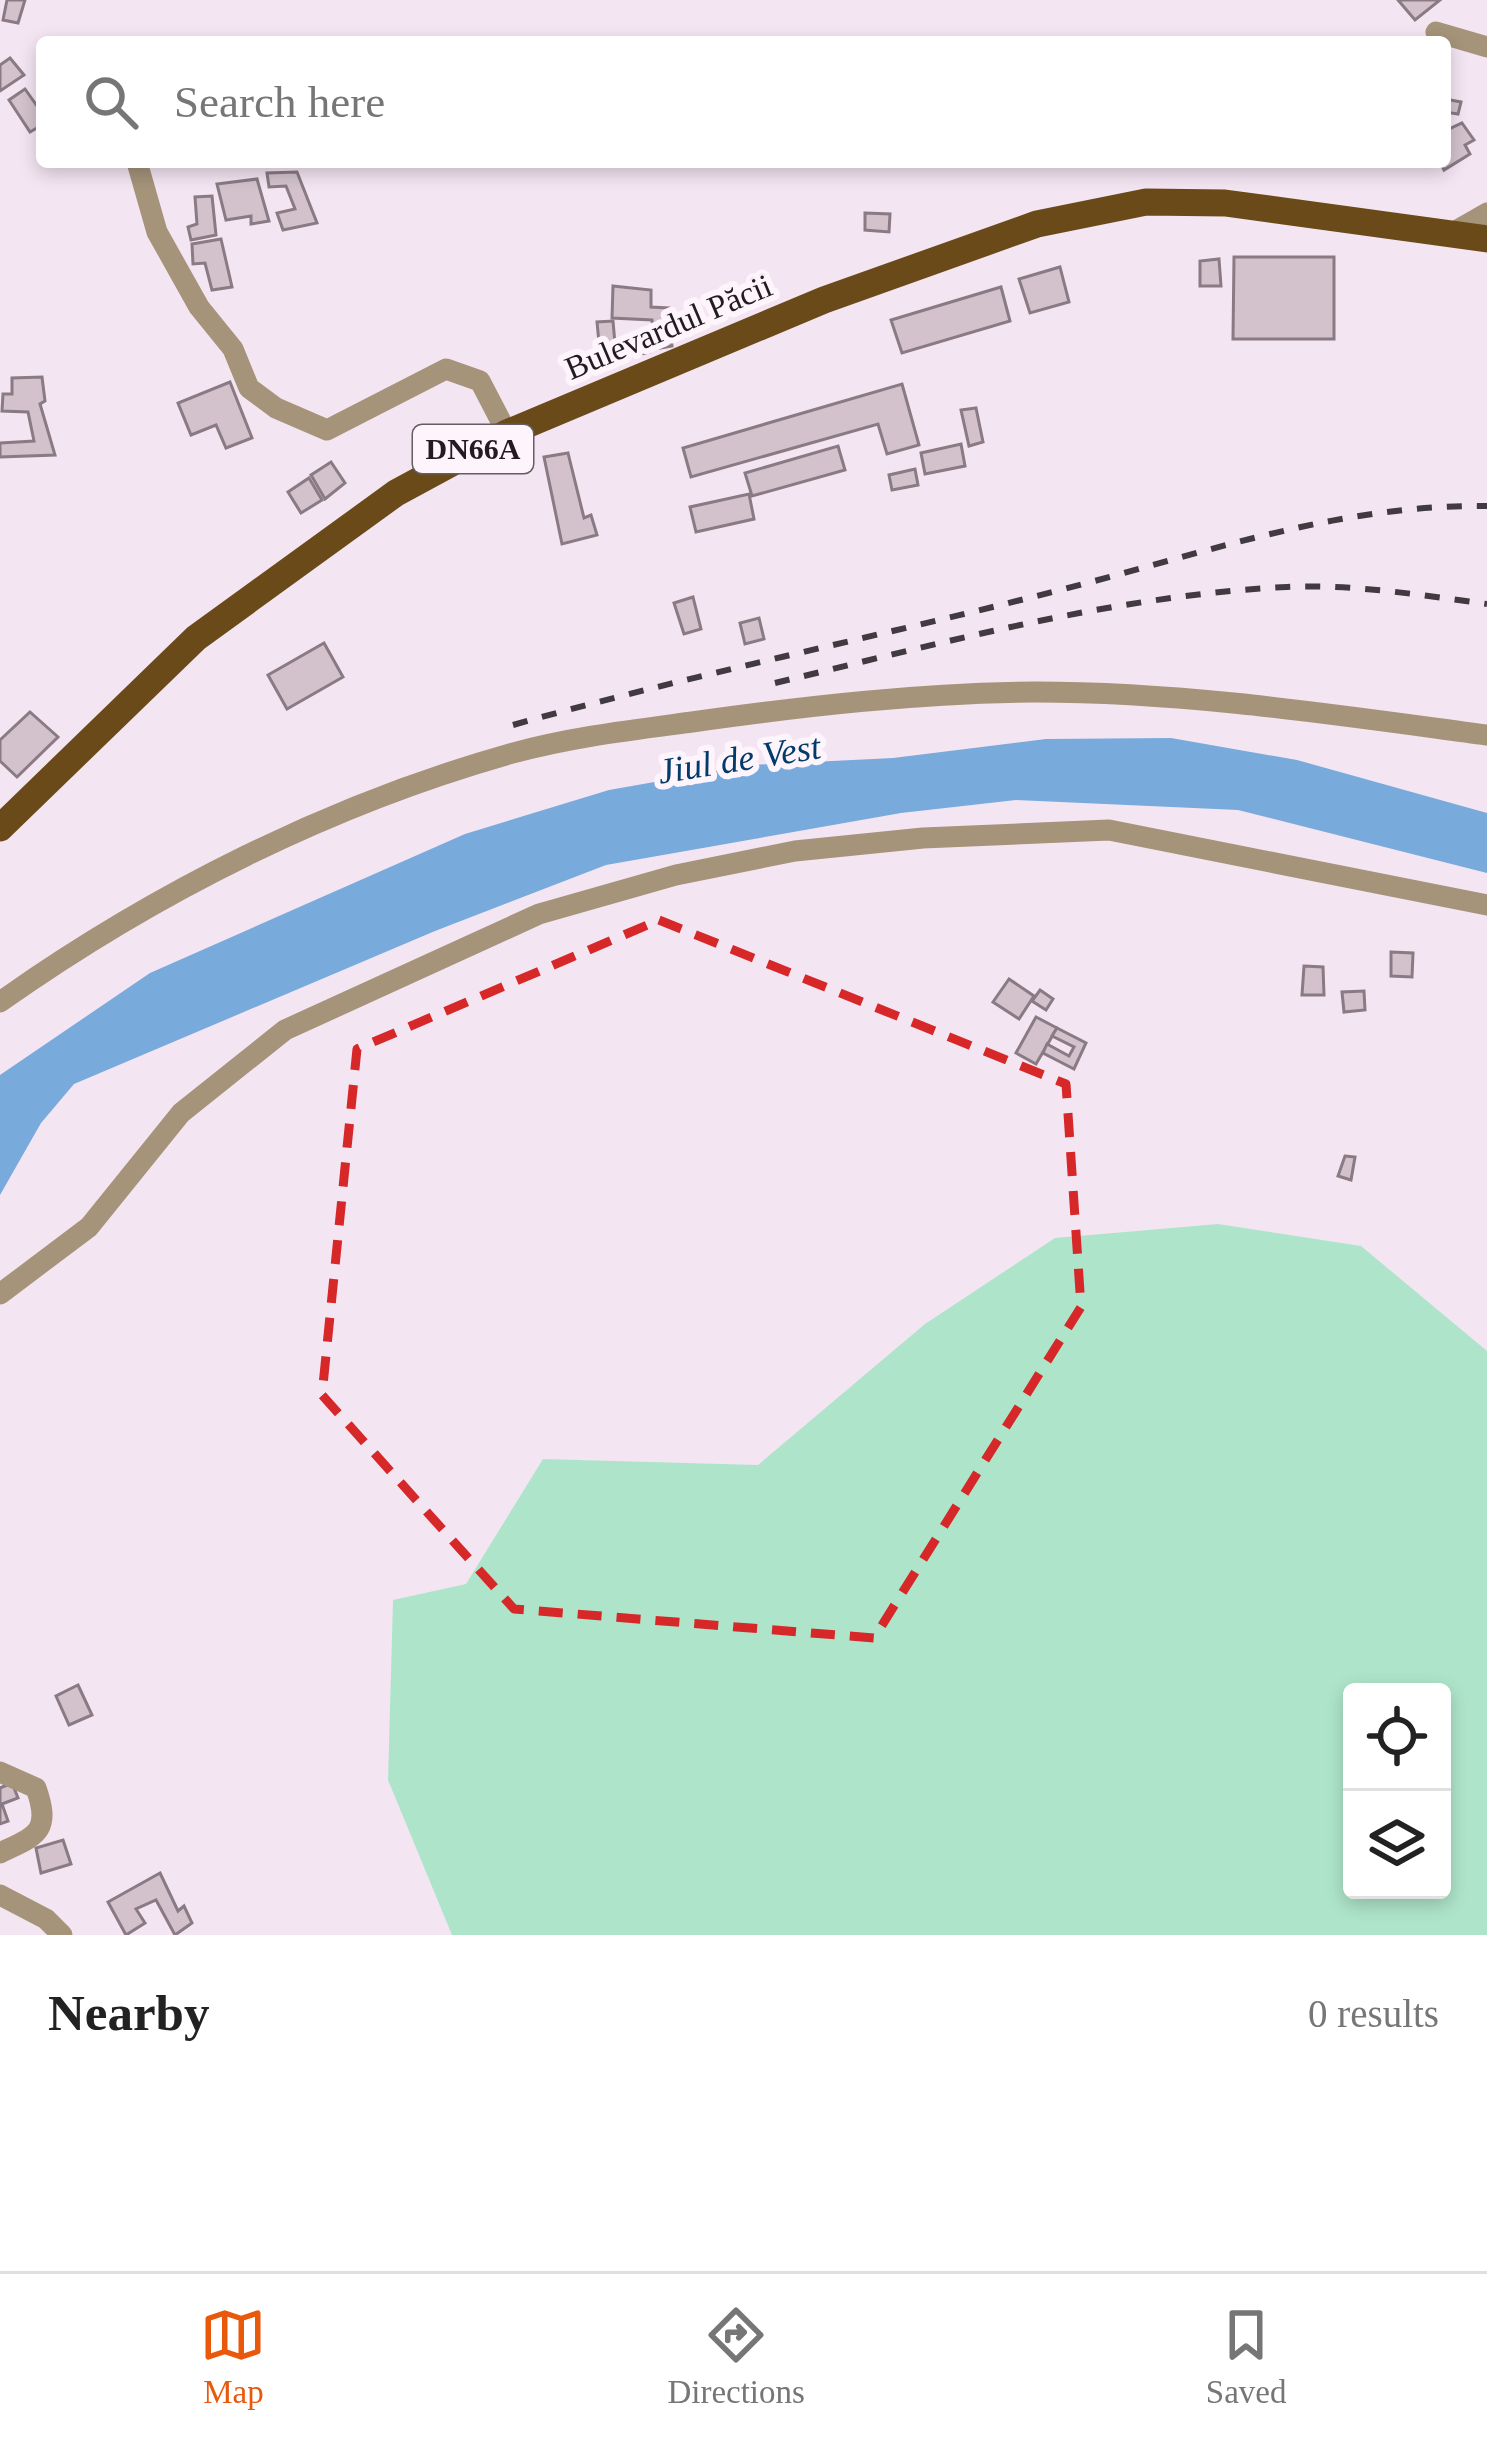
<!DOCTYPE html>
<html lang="en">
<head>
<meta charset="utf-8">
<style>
  :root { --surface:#fff; --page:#f6f6f6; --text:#222; --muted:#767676; --line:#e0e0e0; --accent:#ea580c }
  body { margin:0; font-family:Georgia,serif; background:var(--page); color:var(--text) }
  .controls { position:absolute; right:36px; bottom:36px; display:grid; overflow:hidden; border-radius:12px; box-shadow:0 6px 18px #0003 }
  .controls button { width:108px; height:108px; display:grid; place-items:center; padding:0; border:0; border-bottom:3px solid var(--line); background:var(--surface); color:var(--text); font:60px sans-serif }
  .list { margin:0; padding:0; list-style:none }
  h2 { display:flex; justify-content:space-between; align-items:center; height:156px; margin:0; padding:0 48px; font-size:51px }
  h2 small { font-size:39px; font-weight:400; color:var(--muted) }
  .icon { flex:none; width:66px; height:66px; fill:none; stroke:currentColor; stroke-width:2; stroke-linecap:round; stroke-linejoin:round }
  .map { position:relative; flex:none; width:1487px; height:1935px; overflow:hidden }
  .search { position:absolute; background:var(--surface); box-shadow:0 6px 18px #0003; left:36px; right:36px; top:36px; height:132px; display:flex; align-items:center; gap:30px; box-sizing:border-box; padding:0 42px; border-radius:12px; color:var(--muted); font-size:45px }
  .sheet { height:336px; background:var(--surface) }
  nav { display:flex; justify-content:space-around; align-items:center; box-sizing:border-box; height:168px; border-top:3px solid var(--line); background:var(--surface); font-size:33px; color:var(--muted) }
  nav a { display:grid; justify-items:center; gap:6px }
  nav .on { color:var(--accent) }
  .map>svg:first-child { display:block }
  .green { fill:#aee5ca; fill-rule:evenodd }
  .water { fill:#78aadc }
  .building { fill:#d3c2cc; stroke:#897a83; stroke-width:3 }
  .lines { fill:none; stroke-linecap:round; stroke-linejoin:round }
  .minor { stroke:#a5937a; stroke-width:21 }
  .major { stroke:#6a4a19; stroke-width:27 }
  .rail { stroke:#413a40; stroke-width:6; stroke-dasharray:15 15; stroke-linecap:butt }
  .marked { fill:none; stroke:#d62828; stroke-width:9; stroke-dasharray:24 15; stroke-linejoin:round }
  .labels { text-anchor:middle; stroke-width:12; stroke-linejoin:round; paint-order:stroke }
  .shield { fill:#fdf4fc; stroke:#645d63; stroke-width:3 }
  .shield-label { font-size:30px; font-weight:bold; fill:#221c21 }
  .street-label { font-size:33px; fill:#221c21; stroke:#fdf4fc }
  .water-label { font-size:36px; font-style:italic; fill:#023b69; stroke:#fdf4fc }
</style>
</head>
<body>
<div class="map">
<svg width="1487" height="1935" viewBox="0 0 1487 1935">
  <rect width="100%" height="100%" fill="#f4e5f2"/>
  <path class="green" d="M1218,1224L1361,1246L1487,1351V1935H452L388,1780L393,1600L466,1584L543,1459L758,1465L925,1324L1055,1238ZM1352,1692H1442V1890H1352Z"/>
  <path class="water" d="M1171,738L1297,760L1487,813V873L1238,810L1016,800L901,813L606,865L435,931L74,1084L41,1123L0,1195V1075L150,973L465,834L609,790L751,765L893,758L1046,739Z"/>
  <g class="building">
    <path d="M7,0H25L18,23L3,20Z"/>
    <path d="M1398,0H1440L1415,20Z"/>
    <path d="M10,58L24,75L0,91V65Z"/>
    <path d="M25,89L42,113V125L30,132L9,100Z"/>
    <path d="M1445,99L1461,102L1458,114L1445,112Z"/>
    <path d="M1462,123L1474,140L1465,145L1470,154L1444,170L1440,162H1445V131Z"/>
    <path d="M297,172L317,223L283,230L277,213L295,209L286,186L269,187L267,173Z"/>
    <path d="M257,179L269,221L251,224V216L226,220L217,184Z"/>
    <path d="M212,196L216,235L191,240L188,227L197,224L195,197Z"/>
    <path d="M865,213L890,214L889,232L865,230Z"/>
    <path d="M221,239L232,287L212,290L205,263L193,264L192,244Z"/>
    <path d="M1234,257H1334V339H1233Z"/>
    <path d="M1219,259L1221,286H1200V261Z"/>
    <path d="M1060,267L1069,302L1030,313L1019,279Z"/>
    <path d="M613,286L651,290V307L669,308L672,346L655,349L652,320L612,318Z"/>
    <path d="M1001,287L1010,321L902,353L891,320Z"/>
    <path d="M613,321L615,344L647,337L650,352L601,364L597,322Z"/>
    <path d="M42,377L45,401L40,404L55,455L0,457V443L34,441L28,412L2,411L3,394H12V378Z"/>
    <path d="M230,382L252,438L226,448L216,425L191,435L178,403Z"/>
    <path d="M902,384L919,445L887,454L878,424L691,477L683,448Z"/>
    <path d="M976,408L983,442L969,446L961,410Z"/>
    <path d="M961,444L965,466L925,474L921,453Z"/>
    <path d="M838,446L845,470L752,496L745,473Z"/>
    <path d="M568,453L584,518L591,515L597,535L562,544L544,457Z"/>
    <path d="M331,462L345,483L325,499L311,475Z"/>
    <path d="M915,469L918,485L892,490L889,475Z"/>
    <path d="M309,478L322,500L301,513L288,492Z"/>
    <path d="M749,494L754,519L696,532L690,507Z"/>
    <path d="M693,597L701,629L684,634L674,603Z"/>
    <path d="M759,618L764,639L745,644L740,623Z"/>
    <path d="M324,643L343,677L287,709L268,675Z"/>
    <path d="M30,712L58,737L17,777L0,761V740Z"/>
    <path d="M1391,952L1413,953L1412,977L1391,976Z"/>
    <path d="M1304,966L1323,967L1324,995H1302Z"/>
    <path d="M1009,979L1034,996L1019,1019L993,1002Z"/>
    <path d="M1040,990L1053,999L1046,1010L1032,1001Z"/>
    <path d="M1364,991L1365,1010L1344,1012L1342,992Z"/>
    <path d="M1036,1017L1057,1028L1036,1064L1016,1053Z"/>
    <path d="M1057,1028L1086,1043L1074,1069L1043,1053L1047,1044L1069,1056L1074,1047L1052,1036Z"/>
    <path d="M1345,1156L1355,1157L1351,1180L1338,1176Z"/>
    <path d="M78,1685L92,1715L69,1725L56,1696Z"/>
    <path d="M12,1783L18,1798L2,1804L8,1821L0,1824V1788Z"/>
    <path d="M63,1840L71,1864L41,1873L36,1848Z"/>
    <path d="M160,1873L178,1911L184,1906L192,1923L175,1935L156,1900L136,1909L145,1923L126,1935L108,1902Z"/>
  </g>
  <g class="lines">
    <g class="minor">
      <path d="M1436,32L1487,47"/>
      <path d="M137,162L157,232L199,307L233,349L249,388L276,408L327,430L446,369L480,381L507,433"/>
      <path d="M1452,233L1487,213"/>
      <path d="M0,1002C154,893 331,804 513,753C571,737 632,730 692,722C806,706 920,693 1035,692C1187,692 1337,715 1487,735"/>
      <path d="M0,1294L89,1227L181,1113L285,1030L539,914L676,875L795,851L923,838L1109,830L1487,905"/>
      <path d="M0,1772L36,1788C52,1833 35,1836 0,1853"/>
      <path d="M0,1895L46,1919L62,1935"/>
    </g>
    <path class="major" d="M0,828L196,638L396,493L507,433L824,300L1037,224L1146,202L1225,203L1487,239"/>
    <g class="rail">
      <path d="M775,683C942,643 1116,595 1287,587C1353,584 1421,595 1487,604"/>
      <path d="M513,725C694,674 878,637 1060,590C1202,554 1339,504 1487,506"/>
    </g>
  </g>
  <path class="marked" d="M659,920L1066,1084L1081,1307L874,1638L514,1609L322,1395L357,1049Z"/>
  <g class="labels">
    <rect class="shield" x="413" y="425" width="120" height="48" rx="9"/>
    <g class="shield-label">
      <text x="473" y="459">DN66A</text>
    </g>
    <g class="street-label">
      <text transform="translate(668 326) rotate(-23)" y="12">Bulevardul Păcii</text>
    </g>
    <g class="water-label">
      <text transform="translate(739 758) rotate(-9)" y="13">Jiul de Vest</text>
    </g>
  </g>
</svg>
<div class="controls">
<button><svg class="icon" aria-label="locate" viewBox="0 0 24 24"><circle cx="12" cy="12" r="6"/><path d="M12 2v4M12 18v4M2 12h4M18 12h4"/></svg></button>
<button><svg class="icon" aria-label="layers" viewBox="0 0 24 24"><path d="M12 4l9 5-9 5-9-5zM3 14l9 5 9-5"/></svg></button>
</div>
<div class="search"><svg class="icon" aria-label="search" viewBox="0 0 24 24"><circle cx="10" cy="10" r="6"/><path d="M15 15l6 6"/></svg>Search here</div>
</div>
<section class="sheet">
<h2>Nearby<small>0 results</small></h2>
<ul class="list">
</ul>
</section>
<nav>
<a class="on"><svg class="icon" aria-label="map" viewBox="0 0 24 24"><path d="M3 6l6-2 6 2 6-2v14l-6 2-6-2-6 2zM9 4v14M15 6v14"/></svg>Map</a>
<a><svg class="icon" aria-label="directions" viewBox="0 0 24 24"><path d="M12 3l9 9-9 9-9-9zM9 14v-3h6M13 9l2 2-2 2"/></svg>Directions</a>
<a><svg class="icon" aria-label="saved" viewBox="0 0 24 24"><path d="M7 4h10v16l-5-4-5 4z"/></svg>Saved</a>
</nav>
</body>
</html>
